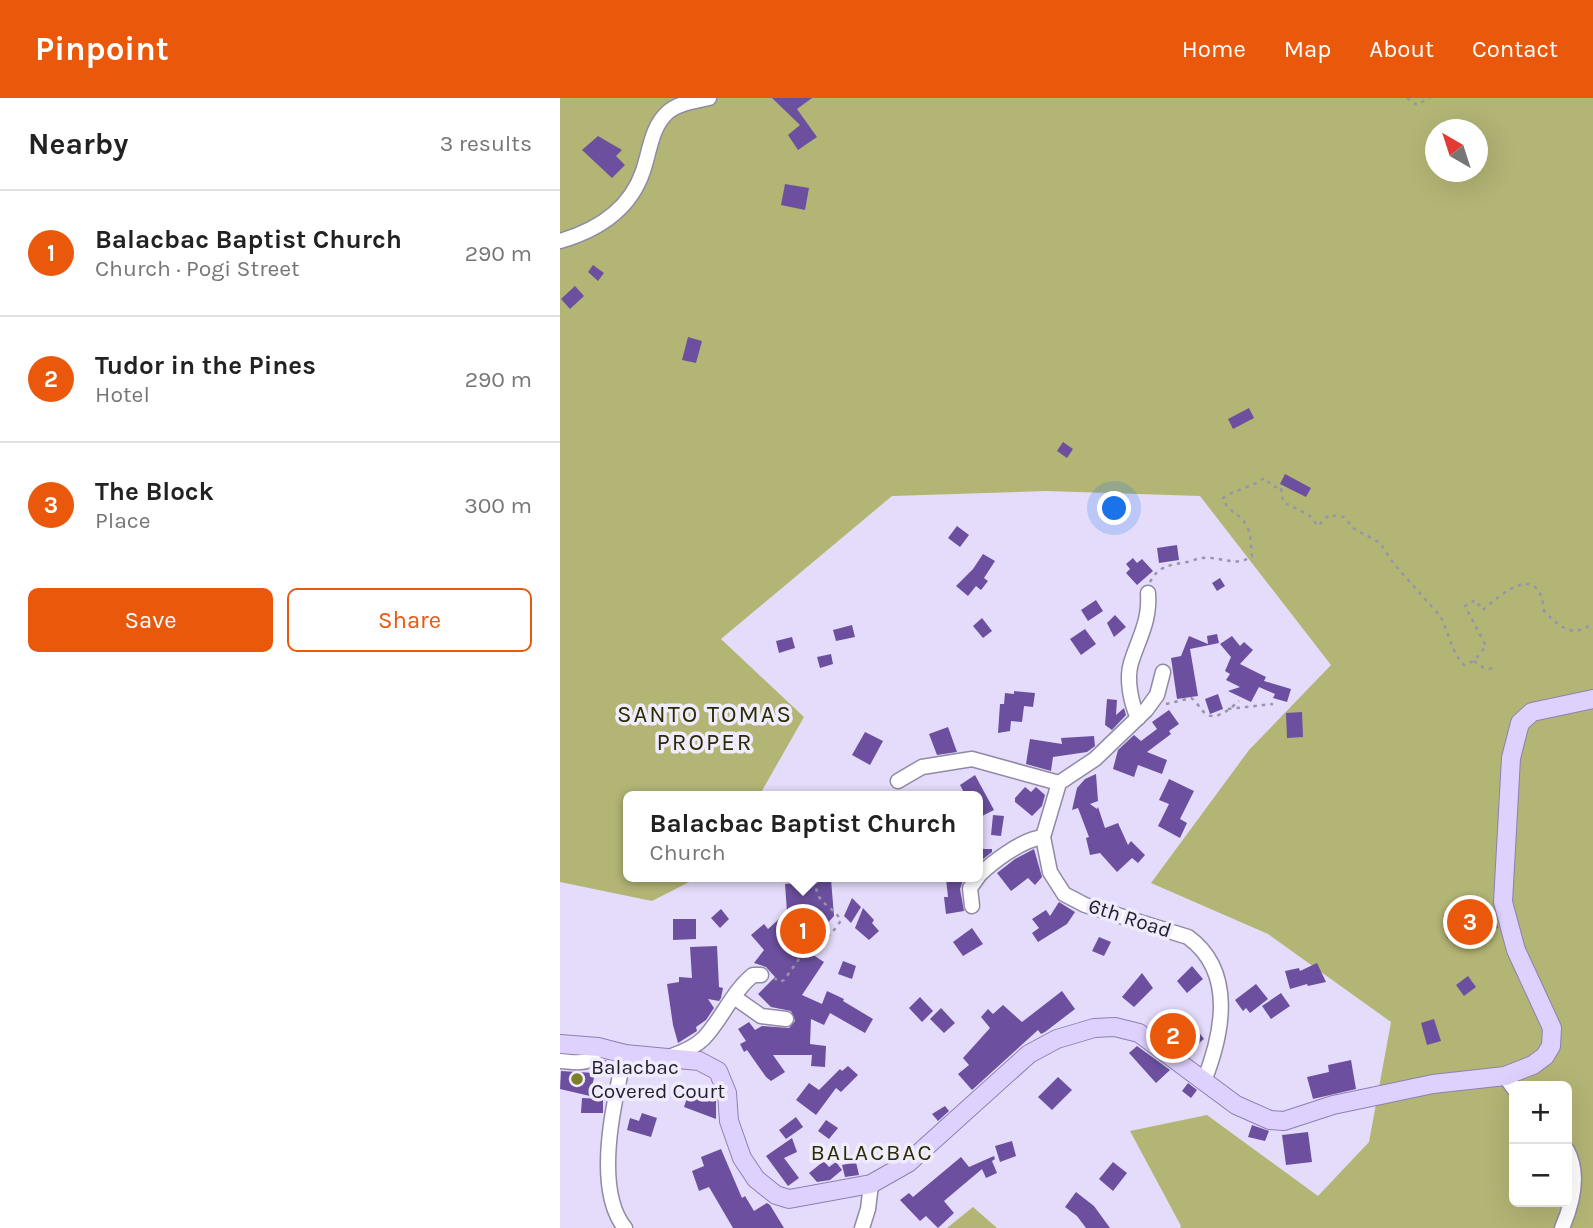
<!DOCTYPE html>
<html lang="en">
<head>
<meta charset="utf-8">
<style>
  :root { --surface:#fff; --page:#f2f2f2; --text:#222; --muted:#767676; --line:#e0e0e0; --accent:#ea580c }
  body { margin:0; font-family:Karla,sans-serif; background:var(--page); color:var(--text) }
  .controls { position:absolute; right:21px; bottom:21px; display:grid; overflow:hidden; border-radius:10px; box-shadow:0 7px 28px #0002 }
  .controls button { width:63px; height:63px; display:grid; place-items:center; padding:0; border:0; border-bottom:2px solid var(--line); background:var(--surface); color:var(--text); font:35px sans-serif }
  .compass { position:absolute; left:865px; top:21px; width:63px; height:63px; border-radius:50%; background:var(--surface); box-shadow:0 7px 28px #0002; rotate:321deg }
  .you { position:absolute; left:555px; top:411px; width:24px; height:24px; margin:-18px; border:5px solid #fff; border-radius:50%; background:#1a73e8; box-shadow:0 0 0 10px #1a73e833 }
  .badge { display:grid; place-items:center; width:46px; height:46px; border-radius:50%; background:var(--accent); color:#fff; font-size:23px; font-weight:700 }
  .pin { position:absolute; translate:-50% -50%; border:4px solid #fff; box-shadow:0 2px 7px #0006 }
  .popup { position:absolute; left:63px; top:693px; width:360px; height:91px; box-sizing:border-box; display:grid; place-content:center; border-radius:10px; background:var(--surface); filter:drop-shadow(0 2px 5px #0005); font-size:23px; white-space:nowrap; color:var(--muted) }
  .popup b { font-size:26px; color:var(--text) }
  .popup::after { content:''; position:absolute; left:50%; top:100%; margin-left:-14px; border:14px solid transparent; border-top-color:var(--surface) }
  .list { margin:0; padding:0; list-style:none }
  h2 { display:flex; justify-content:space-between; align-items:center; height:91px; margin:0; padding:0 28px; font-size:30px }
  h2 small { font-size:23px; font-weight:400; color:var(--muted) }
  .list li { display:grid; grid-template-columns:46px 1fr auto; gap:21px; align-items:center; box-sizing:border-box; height:126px; padding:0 28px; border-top:2px solid var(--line) }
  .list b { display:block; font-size:26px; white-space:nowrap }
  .list p { margin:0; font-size:23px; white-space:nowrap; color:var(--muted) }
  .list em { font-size:23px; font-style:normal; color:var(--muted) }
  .actions { display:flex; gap:14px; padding:21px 28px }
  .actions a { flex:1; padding:16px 0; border:2px solid var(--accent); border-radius:10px; text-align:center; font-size:24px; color:var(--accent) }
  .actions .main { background:var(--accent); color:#fff }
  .map { position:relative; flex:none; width:1033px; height:1130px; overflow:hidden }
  header { display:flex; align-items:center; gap:42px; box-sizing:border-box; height:98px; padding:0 35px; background:var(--accent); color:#fff }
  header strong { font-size:33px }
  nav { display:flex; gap:38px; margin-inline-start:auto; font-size:24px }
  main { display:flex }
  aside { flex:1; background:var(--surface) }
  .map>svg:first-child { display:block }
  .green { fill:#b3b575; fill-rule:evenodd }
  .building { fill:#6c509f }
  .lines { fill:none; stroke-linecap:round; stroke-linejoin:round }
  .minor-casing { stroke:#918aa5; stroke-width:17 }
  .major-casing { stroke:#8f7fb2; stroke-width:20 }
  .path { stroke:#9a94ab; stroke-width:2.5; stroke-dasharray:3.5 5; stroke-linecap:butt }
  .minor { stroke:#fff; stroke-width:14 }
  .major { stroke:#dfd1fd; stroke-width:18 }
  .poi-dot { fill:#7d7e27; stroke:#f0ebfd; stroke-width:2.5 }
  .labels { text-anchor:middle; stroke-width:7; stroke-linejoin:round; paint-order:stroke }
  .street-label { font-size:21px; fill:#221f2a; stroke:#f0ebfd }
  .poi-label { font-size:21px; fill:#221f2a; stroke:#f0ebfd; text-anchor:start }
  .neighbourhood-label { font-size:23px; letter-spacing:2px; fill:#2c2c02; stroke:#f0ebfd }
  .quarter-label { font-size:24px; letter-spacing:2px; fill:#2c2c02; stroke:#f0ebfd }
</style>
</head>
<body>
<header>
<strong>Pinpoint</strong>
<nav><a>Home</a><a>Map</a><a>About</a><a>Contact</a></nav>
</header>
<main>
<aside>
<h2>Nearby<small>3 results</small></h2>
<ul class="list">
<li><span class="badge">1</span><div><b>Balacbac Baptist Church</b><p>Church · Pogi Street</p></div><em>290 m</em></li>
<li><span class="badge">2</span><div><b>Tudor in the Pines</b><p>Hotel</p></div><em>290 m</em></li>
<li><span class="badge">3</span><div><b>The Block</b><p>Place</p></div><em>300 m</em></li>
</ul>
<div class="actions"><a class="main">Save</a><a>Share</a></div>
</aside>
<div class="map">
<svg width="1033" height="1130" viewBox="0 0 1033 1130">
  <rect width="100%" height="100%" fill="#e4dcfa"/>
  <g class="green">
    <path d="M0,0H1033V1130H620L621,1128L570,1033L647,1017L758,1098L809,1044L831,924L708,836L591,785L689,652L771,567L640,398L486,393L332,398L161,541L244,619L199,698H68V779H139L92,803L0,784ZM876,32H918V74H876ZM954,988H1007V1104H954Z"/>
    <path d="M413,1109L437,1130H387Z"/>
  </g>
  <g class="building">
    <path d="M212,0H252L237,11L257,39L238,52L228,37L240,27Z"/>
    <path d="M38,38L62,52L56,58L65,67L52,80L22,52Z"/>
    <path d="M225,86L249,90L245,112L221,107Z"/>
    <path d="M33,167L44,175L38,183L28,174Z"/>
    <path d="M15,188L24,198L10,211L1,201Z"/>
    <path d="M128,239L142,243L136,265L122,262Z"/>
    <path d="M689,310L694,320L673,331L668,321Z"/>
    <path d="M503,344L513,351L507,360L497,353Z"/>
    <path d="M725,376L751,390L746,399L720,386Z"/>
    <path d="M397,428L409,437L400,449L388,440Z"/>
    <path d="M617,447L619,462L599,465L597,450Z"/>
    <path d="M423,456L435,463L424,480L428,483L421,492L416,488L408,498L396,488L413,471Z"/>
    <path d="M573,460L577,465L582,461L593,473L577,487L566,475L570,471L566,466Z"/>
    <path d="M660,480L665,488L657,493L652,485Z"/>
    <path d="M536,502L543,513L528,523L521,512Z"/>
    <path d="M555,517L566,529L554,539L547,525Z"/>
    <path d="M422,520L432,533L423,540L413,528Z"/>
    <path d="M292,527L295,539L276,543L273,532Z"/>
    <path d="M525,531L536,546L521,557L510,541Z"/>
    <path d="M657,536L659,545L630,551L638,598L617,601L611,560L621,558L629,538L648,546L647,538Z"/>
    <path d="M672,538L680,548L684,544L693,552L680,566L706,579L704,583L731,591L727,604L713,600L715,596L699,589L691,604L668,593L680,589L666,582L670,576L665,573L671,559L660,546Z"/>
    <path d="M232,539L235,550L219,555L216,543Z"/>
    <path d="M271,556L273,566L260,570L257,559Z"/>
    <path d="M454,593L475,595L473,609L464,608L462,624L451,623L450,633L438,635L440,606H444L445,595L454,596Z"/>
    <path d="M658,596L663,611L650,616L645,601Z"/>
    <path d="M547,601L557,602L556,617L564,610L566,617L552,632L545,627Z"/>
    <path d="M609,612L619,626L609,633L611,636L587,654L607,662L602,676L578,667L574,679L553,671L558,652L574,637L581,643L597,631L592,624Z"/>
    <path d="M742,614L743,639L727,640L726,615Z"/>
    <path d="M388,629L397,654L377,657L369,636Z"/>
    <path d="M305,634L323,643L310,667L292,657Z"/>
    <path d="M534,638L535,648L527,654L493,659L491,673L466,666L470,641L502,646L501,640Z"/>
    <path d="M536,676L538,703L530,706L537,711L538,709L545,730L558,725L568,747L571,743L585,757L578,765L572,760L557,774L540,755L530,757L526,740L529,739L518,710L512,712L517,690L525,681Z"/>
    <path d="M415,677L434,712L418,720V698H406L400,687Z"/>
    <path d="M609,681L634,693L620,721L627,725L620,740L598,728L609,706L599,702Z"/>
    <path d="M465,689L471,694L476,689L485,697L482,708L472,718L455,704V700Z"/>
    <path d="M433,717L444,718L441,738L431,737Z"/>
    <path d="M418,751H432V754L418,765Z"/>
    <path d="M474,751L482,779L475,787L468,780L451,793L437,775L455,761Z"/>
    <path d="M236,779H254L255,783L271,781L274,818L244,851L264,864L242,897L262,906L267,893L284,901L283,903L313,921L305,935L270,915L264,927L251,921L250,946L266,948L265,969L251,968L252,957H213L225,974L211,983L206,979L187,952L184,954L180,946L186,943L178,931L189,924L195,932L202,928L229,930L235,923L231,913L211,909L198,896L215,879L206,869L194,865L204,852L191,837L204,826L208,831L227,814L225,786L236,785Z"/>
    <path d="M404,779L400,791L404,813L386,816L384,799H388L386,781Z"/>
    <path d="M292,800L301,809L291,825L284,818Z"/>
    <path d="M499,804L515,814L507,826L478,844L472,835L479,830L472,821L486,812L490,818Z"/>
    <path d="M932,808L938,830L887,840L883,817Z"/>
    <path d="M303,810L314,822L312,825L319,833L309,842L295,830Z"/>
    <path d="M161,811L169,821L160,830L151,820Z"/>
    <path d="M113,821H136V841L113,842Z"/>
    <path d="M412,830L423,846L403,858L393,844Z"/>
    <path d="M539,839L551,844L544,858L532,853Z"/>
    <path d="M157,848L159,889L163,890L161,900L159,903L148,901L154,910L146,922L136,929L137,933L118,945L113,927L107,886L119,884V879L132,880L130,849Z"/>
    <path d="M283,863L296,868L292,881L278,876Z"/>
    <path d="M757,865L766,884L748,888L747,886L730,891L725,873L739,870L740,873Z"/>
    <path d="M632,868L643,881L627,895L617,883Z"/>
    <path d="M582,875L593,890L574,909L562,899Z"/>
    <path d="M908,878L916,889L904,898L896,887Z"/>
    <path d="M696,886L708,901L690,915L686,910L683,913L675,902Z"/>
    <path d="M502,893L515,911L485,934L481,936L478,932L412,992L398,976L409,967L403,960L430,930L421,919L428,911L433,916L443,907L462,924Z"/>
    <path d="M721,895L730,908L711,921L702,908Z"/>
    <path d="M360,899L373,913L362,924L349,910Z"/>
    <path d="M381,910L395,925L384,935L370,921Z"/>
    <path d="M623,914L644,941L630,952L610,925Z"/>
    <path d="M874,921L881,943L867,947L861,925Z"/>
    <path d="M577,948L610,972L596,985L569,955Z"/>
    <path d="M44,962L53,965L51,976L40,971Z"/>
    <path d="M791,962L796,991L753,1001L747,979L769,974L768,967Z"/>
    <path d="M288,968L298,977L281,994L276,990L256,1017L236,1002L249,985L259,992L280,971L282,973Z"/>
    <path d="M1,973L35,975L30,998L0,991Z"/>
    <path d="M498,979L512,992L492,1012L478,999Z"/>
    <path d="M628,985L637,992L631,1000L622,993Z"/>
    <path d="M130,991L156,1000V1021L124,1009Z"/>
    <path d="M22,1000L43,1001V1015H21Z"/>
    <path d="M385,1008L389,1013L378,1023L372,1016Z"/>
    <path d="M82,1015L97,1020L91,1039L67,1032L70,1020L79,1023Z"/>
    <path d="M236,1019L243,1029L226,1041L219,1032Z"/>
    <path d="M266,1022L278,1030L269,1041L258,1033Z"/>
    <path d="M692,1027L709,1033L705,1043L688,1039Z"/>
    <path d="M748,1034L752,1064L726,1067L722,1037Z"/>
    <path d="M232,1040L237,1054L224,1060L239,1080L228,1088L206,1058Z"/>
    <path d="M452,1043L456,1058L440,1064L435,1048Z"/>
    <path d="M161,1051L182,1100L185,1098L194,1113L207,1105L210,1107L224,1130H173L149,1089L139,1093L132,1073L144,1068L141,1059Z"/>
    <path d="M434,1058L435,1061L432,1063L437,1075L426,1080L422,1071L384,1103L394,1115L378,1130L366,1118L360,1123L340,1102L349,1095L353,1099L401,1059L409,1069Z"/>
    <path d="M264,1063L269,1069L276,1064L282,1072L270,1082L257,1084L249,1075Z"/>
    <path d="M296,1064L299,1077L285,1079L282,1067Z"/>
    <path d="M553,1064L567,1075L553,1093L539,1081Z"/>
    <path d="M516,1094L534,1108L550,1130H526L517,1118L505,1109Z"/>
  </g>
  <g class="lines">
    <defs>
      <g id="minor">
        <path d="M0,143C38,132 70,112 83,73C90,53 91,29 108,14C118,5 136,3 149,0"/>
        <path d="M603,574L597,597L586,612L535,661L499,685L483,739L490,774L504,796L525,807L628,839C675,873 663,935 644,983"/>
        <path d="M578,620C571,605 566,581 571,565C579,539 590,524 588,495"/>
        <path d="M338,683L362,669L412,661L499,685"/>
        <path d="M418,778C434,763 461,742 483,739"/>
        <path d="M412,808L410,790L418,779"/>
        <path d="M174,899L201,918L226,921"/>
        <path d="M65,956C54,1002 33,1091 65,1130"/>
        <path d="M109,959C121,955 134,950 144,940C162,921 172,894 193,877H201"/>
        <path d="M0,963C18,964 31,969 38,949"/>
        <path d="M945,978L954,991"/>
        <path d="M302,1130L308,1111L311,1086"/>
        <path d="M1002,1130C1012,1107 1020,1076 1007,1052"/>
      </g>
      <path id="major" d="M0,946L38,949L65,956L139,963L158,973L167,995L169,1023L182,1060L196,1081L216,1097L229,1101L311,1086L348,1065L469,956L497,941L534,930L555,929L579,935L676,1007L710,1022L724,1023L773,1007L873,986L945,978L973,967L985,958L991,948L992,930L956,852L943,804L951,660L960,625L972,614L1033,601"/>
    </defs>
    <use href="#minor" class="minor-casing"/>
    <use href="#major" class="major-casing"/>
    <g class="path">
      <path d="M847,0L857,7L869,0"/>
      <path d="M590,484C598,468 610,467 627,464C632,463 638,460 643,460C661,458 676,470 692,458C691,448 691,433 685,425C678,414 667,414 663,400C675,391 692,390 704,380L714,389H721L723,404L749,417L758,428L769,417L784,419L793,430L820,445L834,466L881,519L896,557L904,567L914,563L926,548L905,508L915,502L923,512C944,493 980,464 984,513C1000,529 1012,541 1033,525"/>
      <path d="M914,563L924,570L936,571"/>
      <path d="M606,606L631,600C638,604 641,614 648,617C658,622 672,609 679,603"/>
      <path d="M668,611L713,606"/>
      <path d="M214,880L220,884L224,882L247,850H258C265,840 276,832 281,822C269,804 252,805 257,779"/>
    </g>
    <use href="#minor" class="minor"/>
    <use href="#major" class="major"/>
  </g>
  <circle class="poi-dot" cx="17" cy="981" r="7"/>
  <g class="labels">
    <g class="street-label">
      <text transform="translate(570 820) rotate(18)" y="7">6th Road</text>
    </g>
    <g class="poi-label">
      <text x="31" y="976">Balacbac<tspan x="31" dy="24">Covered Court</tspan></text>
    </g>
    <g class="neighbourhood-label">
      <text x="312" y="1062">BALACBAC</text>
    </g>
    <g class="quarter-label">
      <text x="145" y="624">SANTO TOMAS<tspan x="145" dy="28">PROPER</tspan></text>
    </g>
  </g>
</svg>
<div class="controls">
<button>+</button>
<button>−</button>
</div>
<svg class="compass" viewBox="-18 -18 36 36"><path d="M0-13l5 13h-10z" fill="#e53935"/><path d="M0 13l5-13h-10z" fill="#767676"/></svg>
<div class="you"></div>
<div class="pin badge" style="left:243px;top:833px">1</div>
<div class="popup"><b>Balacbac Baptist Church</b>Church</div>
<div class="pin badge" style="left:613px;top:938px">2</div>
<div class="pin badge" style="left:910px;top:824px">3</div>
</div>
</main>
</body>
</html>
